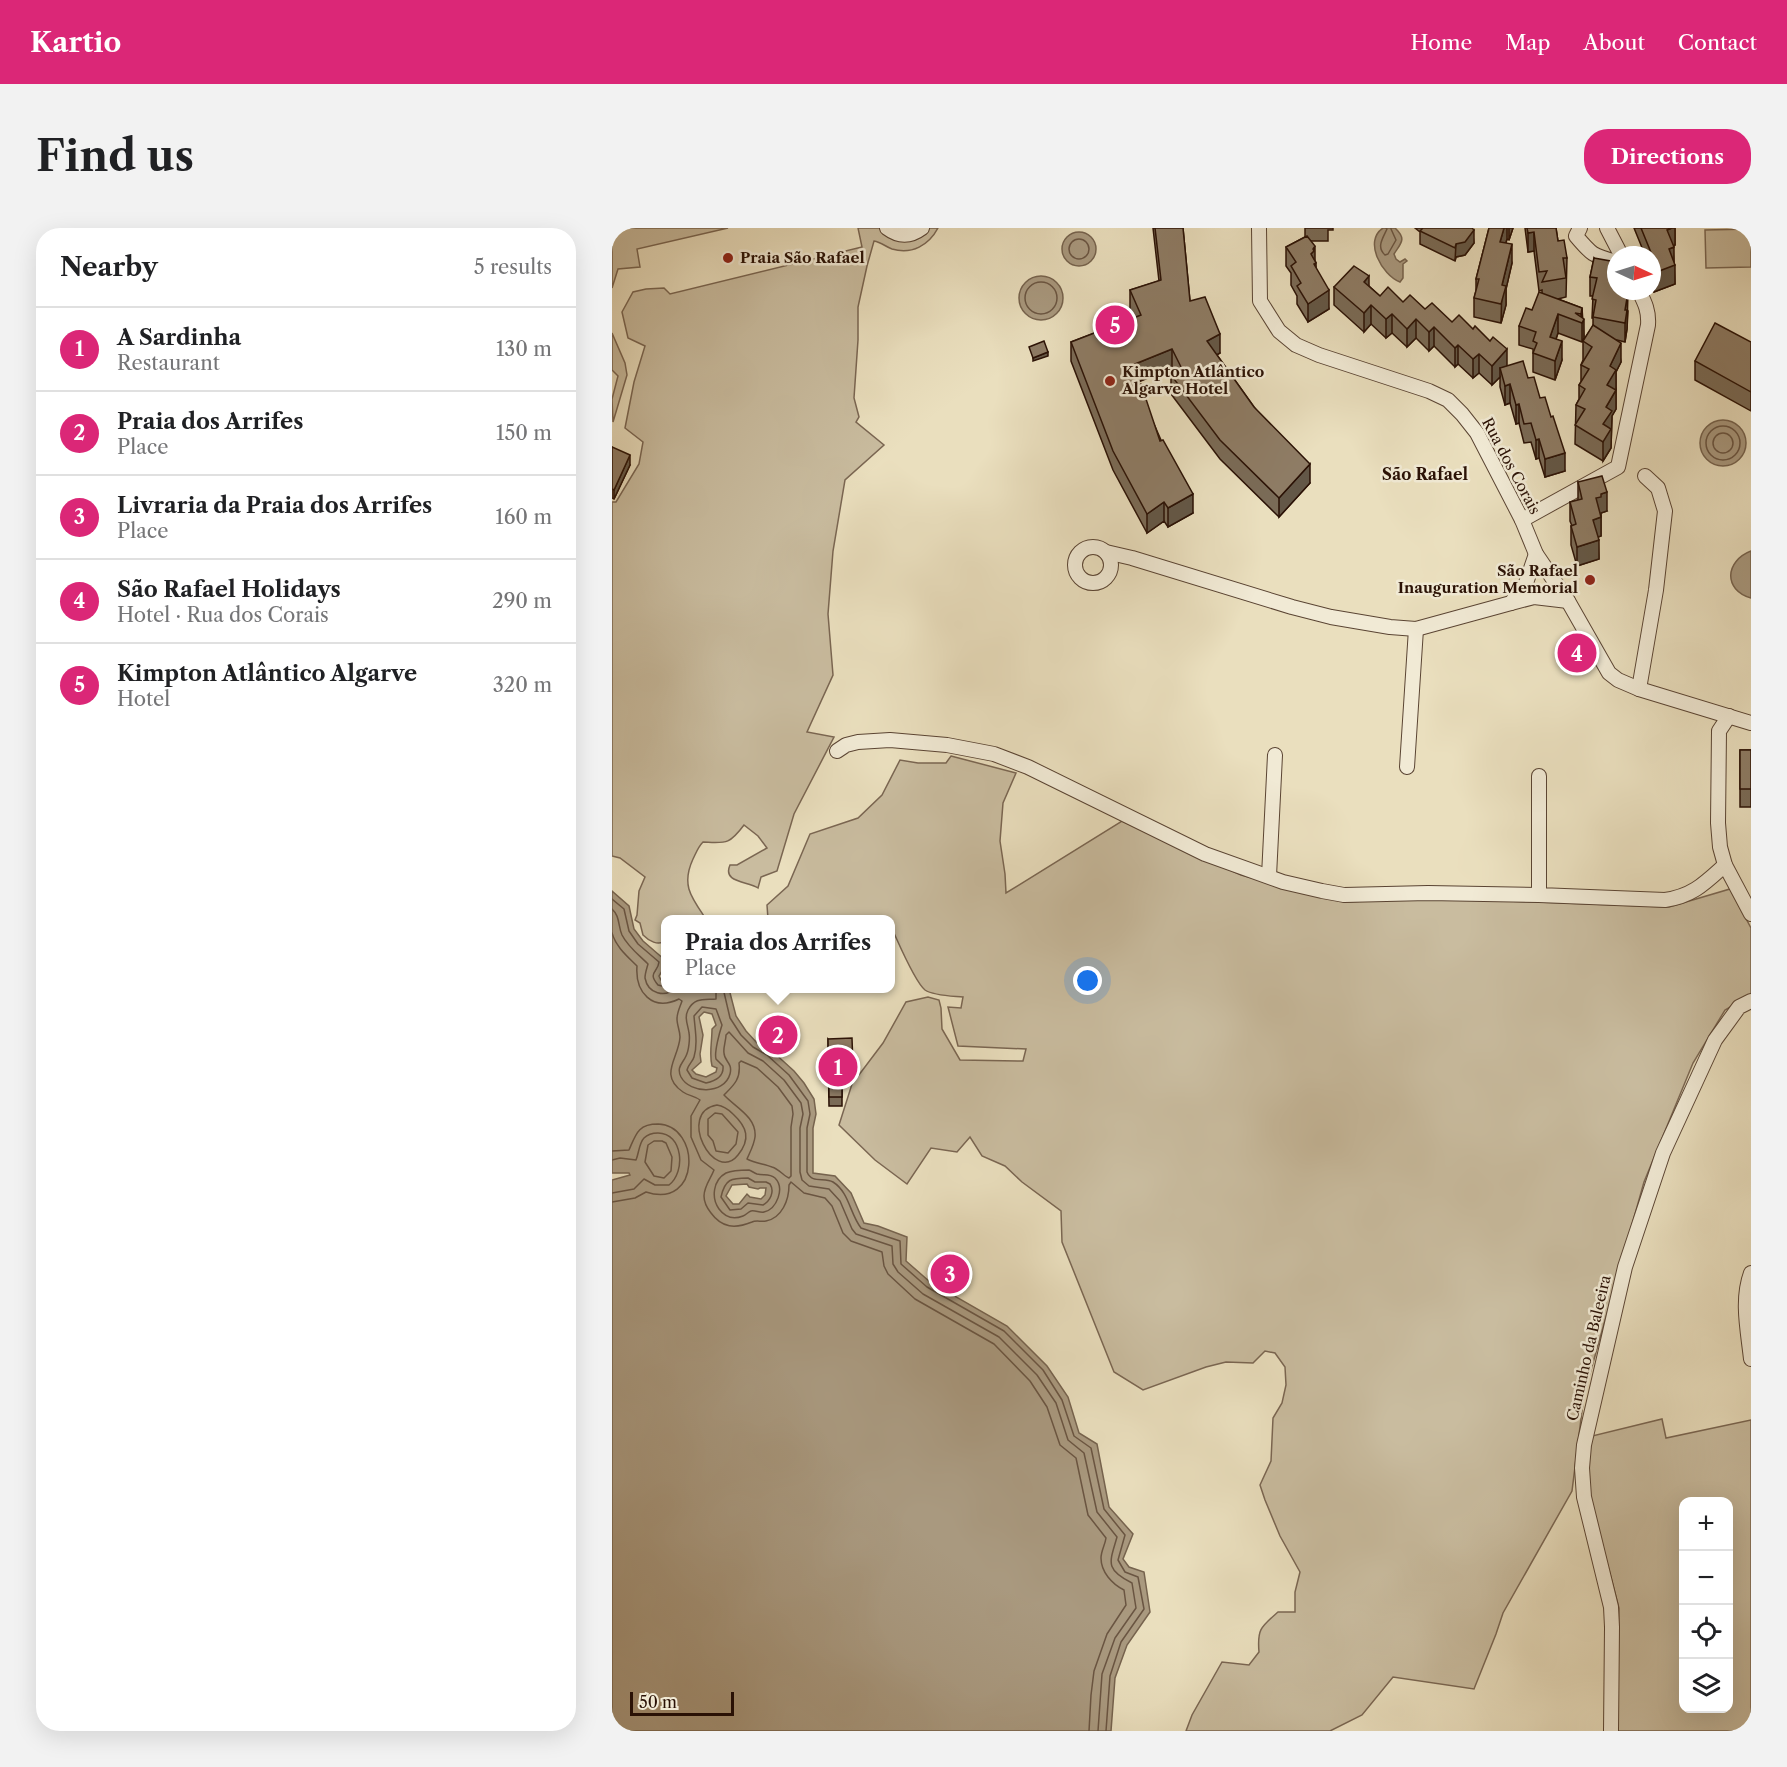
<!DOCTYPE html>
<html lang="en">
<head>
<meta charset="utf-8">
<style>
  :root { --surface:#fff; --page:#f2f2f2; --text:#202124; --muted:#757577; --line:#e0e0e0; --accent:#db2777 }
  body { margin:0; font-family:"Libre Caslon Text",serif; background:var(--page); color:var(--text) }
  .controls { position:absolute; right:18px; bottom:18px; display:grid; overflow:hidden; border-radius:12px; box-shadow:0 6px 24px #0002 }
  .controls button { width:54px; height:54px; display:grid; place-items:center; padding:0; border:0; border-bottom:2px solid var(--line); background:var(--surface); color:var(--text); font:30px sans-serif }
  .compass { position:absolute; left:995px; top:18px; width:54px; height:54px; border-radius:50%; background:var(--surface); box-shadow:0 6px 24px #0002; rotate:94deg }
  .scale { position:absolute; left:18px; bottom:15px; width:104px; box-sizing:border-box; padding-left:6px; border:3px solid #2a1105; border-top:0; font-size:16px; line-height:21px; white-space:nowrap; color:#2a1105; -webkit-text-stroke:4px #f1ead5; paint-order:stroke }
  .you { position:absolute; left:476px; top:753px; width:21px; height:21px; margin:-15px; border:4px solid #fff; border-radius:50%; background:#1a73e8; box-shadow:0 0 0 9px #1a73e833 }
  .badge { display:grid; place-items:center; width:39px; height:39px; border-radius:50%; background:var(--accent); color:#fff; font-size:20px; font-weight:700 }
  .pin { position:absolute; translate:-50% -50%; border:3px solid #fff; box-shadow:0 2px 6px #0006 }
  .popup { position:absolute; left:49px; top:687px; width:234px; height:78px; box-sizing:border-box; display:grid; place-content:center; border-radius:12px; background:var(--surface); filter:drop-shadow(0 2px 4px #0005); font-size:20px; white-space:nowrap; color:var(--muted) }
  .popup b { font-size:22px; color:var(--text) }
  .popup::after { content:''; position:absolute; left:50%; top:100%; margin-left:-12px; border:12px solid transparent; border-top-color:var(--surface) }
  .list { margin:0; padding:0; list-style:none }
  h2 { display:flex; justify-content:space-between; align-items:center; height:78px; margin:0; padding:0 24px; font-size:26px }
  h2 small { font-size:20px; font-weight:400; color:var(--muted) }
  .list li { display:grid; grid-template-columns:39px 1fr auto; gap:18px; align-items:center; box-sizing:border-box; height:84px; padding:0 24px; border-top:2px solid var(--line) }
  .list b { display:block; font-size:22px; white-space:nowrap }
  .list p { margin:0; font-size:20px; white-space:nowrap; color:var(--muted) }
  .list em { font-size:20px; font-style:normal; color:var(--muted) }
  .icon { flex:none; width:33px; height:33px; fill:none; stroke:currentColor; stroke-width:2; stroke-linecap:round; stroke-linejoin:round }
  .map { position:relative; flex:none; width:1139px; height:1503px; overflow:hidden; border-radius:24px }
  header { display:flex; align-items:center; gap:36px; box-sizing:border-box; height:84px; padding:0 30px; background:var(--accent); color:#fff }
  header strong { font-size:28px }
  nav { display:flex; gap:33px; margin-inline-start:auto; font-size:21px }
  .intro { display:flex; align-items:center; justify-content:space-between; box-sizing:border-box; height:144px; padding:0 36px }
  h1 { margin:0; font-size:42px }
  .button { padding:15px 27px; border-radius:24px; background:var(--accent); color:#fff; font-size:21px; font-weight:700 }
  main { display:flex; gap:36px; padding:0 36px }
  aside { flex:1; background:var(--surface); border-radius:24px; box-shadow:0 6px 24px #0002 }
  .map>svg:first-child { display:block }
  .green { fill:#c9bc9f; stroke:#7a6652; stroke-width:1.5; fill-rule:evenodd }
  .water { fill:#a9997f; stroke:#76634e; stroke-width:1.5; fill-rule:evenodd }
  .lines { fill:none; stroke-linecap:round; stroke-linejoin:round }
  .shore { stroke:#6a5542; stroke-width:1.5 }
  .minor-casing { stroke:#5a4433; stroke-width:16 }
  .minor { stroke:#f1ead5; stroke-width:14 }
  .wall { fill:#7a6b57; stroke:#2a1105; stroke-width:1.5 }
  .shaded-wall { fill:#635747; stroke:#2a1105; stroke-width:1.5 }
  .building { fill:#8e7c65; stroke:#2a1105; stroke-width:1.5 }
  .poi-dot { fill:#8f2418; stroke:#f1ead5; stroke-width:2 }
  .labels { text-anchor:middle; stroke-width:5; stroke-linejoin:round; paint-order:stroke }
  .poi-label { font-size:15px; font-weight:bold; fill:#2a1105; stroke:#f1ead5; text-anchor:start }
  .street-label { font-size:15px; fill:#2a1105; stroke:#f1ead5 }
  .neighbourhood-label { font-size:16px; font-weight:bold; fill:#2a1105; stroke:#f1ead5 }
</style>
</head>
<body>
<header>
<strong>Kartio</strong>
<nav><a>Home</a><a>Map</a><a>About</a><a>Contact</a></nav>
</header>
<div class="intro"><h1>Find us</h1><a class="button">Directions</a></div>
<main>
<aside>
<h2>Nearby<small>5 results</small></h2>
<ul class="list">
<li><span class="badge">1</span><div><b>A Sardinha</b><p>Restaurant</p></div><em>130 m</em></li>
<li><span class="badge">2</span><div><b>Praia dos Arrifes</b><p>Place</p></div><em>150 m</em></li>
<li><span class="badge">3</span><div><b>Livraria da Praia dos Arrifes</b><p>Place</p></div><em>160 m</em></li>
<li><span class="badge">4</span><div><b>São Rafael Holidays</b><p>Hotel · Rua dos Corais</p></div><em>290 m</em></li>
<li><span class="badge">5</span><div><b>Kimpton Atlântico Algarve</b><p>Hotel</p></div><em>320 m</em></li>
</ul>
</aside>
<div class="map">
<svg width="1139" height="1503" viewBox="0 0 1139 1503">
  <rect width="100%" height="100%" fill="#eadfbe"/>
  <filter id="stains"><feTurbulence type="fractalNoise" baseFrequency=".00333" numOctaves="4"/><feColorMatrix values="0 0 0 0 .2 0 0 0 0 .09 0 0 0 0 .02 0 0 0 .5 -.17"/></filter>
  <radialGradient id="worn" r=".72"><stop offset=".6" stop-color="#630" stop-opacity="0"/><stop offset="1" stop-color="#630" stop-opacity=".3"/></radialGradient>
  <g class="green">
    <path d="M0,0H116L25,21L28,39L6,41L0,60Z"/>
    <path d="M246,0H326C317,17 300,27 280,21C274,19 269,14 262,13L255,38L246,79V112L242,170L247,189L244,194L272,217L233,252L221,323L216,386L221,447L195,504L222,509L182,586L165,643L149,649L146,660C136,653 110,655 118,637H125L155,620L146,608L132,597C117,617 114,615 91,614C86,619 84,625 81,631C69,657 79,669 94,691L54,692L53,713C46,718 37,713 31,707L28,695L23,692L25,687L27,663L33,649L8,630L0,628V274H4L27,236L31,214L13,200L22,154L33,118L16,110L10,84L21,64L34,61L52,60L58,66L250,19Z"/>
    <path d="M1139,1V39L1094,40L1093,2Z"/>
    <path d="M0,105L13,135L15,147L1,194L0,171L6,148L0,142Z"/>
    <path d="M339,528L404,545L391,575L388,613L393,646L394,665L510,593L629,647L732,674L817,670L1057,679L1118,661L1139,700V767L1113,782L1081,835L1032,954L972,1167L960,1263L891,1385L884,1406L862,1461L781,1449L750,1487L718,1503H574L580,1487L610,1434L637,1437L647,1424C645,1401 649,1399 666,1384H683V1364L688,1344L668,1308L653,1272L648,1257L659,1233L661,1190L670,1175L674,1157L673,1139L663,1125L653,1123L641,1135L614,1134L594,1139L531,1162L502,1144L450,1014L449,983L410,954L393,938L370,928L358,909L345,924L319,920L295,956L263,932L227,897L240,856L271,815L294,774L316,769L327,772L329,780L330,801L348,832L411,833L414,821L346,818L336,779L349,780L351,769C341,768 322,768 313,762C303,754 287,716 281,703H279L278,692L156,691L155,677L176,658L198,606L246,590L270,567L288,532L306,535H334Z"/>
    <path d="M1050,1191L1054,1210L1139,1192V1503H1005L1007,1380L976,1262L975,1240L980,1208ZM1072,1274H1116V1480H1072Z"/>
  </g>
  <g class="water">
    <path d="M771,0H783C795,11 789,15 782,26L784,31L788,34L793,31L795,33L791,36V50L788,54C770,47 751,13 771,0Z"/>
    <circle cx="467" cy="21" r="17"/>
    <circle cx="429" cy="70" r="22"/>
    <circle cx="1111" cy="215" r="23"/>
    <path d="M1139,323V370C1111,362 1113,333 1139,323Z"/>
    <path d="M0,663L17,678L22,701L31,713L53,732V738L47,748L49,752L53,753L54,760L117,761L124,788L134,803L145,815L159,822L182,843L192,855L202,871L204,886L201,900V945L223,948L239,965L252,995L266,998L295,1009L294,1033L318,1054L395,1098L435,1138L456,1169L467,1205L485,1216L497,1279L521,1306L511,1331L517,1339L532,1344L538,1384L515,1417L503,1450L499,1503H0V952L18,947L17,945H0ZM92,784L100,786L104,797L100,801C100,814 97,826 100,838L105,840L104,844L94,849L84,846L80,842L89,834L88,826L91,807L87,789ZM135,956L137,959L146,961L148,960H154L153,967L149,971L138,969L135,966L127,976H121L114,968L120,957Z"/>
  </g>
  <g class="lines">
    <g class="shore">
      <path d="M774,0L775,1C771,10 764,19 773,27L776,26L784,12L779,1V0"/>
      <circle cx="467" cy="21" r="10"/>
      <circle cx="429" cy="70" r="16"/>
      <circle cx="1111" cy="215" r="17"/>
      <circle cx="1111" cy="215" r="10"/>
      <path d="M0,671L12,681L17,703L26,716L47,734C46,745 35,744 46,757L54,759"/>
      <path d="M0,681C8,688 6,698 10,707C16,719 27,727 36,736C35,740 33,745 33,750C36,766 53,770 64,760"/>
      <path d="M0,705C4,719 15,728 25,738C23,764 40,784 67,771L70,773C68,779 65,784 65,791C65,797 68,803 68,809C67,830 46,847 71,864C77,868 83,868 88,872L79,888V909L89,932L102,942C99,950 92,958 92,968C92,974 95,980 99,985C110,1000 123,1001 140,994C144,992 149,994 154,993C170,990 177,972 177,957L179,954L192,965L213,970L220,978L231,1005L239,1013L270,1024L272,1038L276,1046L303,1071L382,1116L418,1153L435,1179L448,1217L464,1230L476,1287L494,1310C493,1317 489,1323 489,1330C489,1344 500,1356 512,1362L514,1377L495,1406L482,1443L479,1467L477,1503"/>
      <path d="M104,760V771C92,772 83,769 76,782C72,790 76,797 77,805C78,810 77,822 74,828C71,835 64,839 69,849C78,866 112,867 118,846C121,835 112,833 112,825C111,820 114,813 114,807L117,804L136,825L151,833L172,852L189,875L191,886L188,900V944L190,952L197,958L217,961L228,973L240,1001L244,1006L280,1018L281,1036L286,1044L311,1066L387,1109L425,1147L444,1175L456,1212L472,1225L485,1284L505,1309C498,1334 492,1341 520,1355L524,1380L503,1410L490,1446L486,1503"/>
      <path d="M111,760L118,790L129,807L141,819L155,827L177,847L196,873L198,886L195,900V944C200,956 212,949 221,954C237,964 238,986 249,1000L288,1013L289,1036L315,1059L392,1103L431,1142L450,1172L462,1208L479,1220L492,1281L513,1307L506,1332L513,1344L526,1349L532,1381L509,1414L498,1448L494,1503"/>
      <path d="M90,779L104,781L110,797C108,803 102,824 104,831C105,832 110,837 111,838C112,848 103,853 94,855L80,850L75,842C76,837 81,833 82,829C86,815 83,802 82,788Z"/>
      <path d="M129,833L145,840L166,859L180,878L181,886L179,899V948L177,950C172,948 167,941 160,939C152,936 143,935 135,931C138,924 142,917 143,909C145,889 123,879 112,867C122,857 129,851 127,835Z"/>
      <path d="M105,877C112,878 116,881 121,886C135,899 139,911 126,927C102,957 64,884 105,877Z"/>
      <path d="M103,885L110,886L126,904L124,916L116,925L104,923L101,913L96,907V891Z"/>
      <path d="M42,913H50L54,915L60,929L59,943L52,950L42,948L33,934L36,917Z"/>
      <path d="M0,923L17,922C24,906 26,896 46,896C89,897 89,982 34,964L23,970L0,974"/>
      <path d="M0,932L8,930L24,932C27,925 27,915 32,910C36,906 40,905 46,905C71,905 74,944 57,957H43L32,951L22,961L0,965"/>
      <path d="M137,942C140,943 142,945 145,946C152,948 157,945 163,950C173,960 165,981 152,984C148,985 143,982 139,983C136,984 134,987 131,988C121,992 113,989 107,981C99,970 101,952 114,945C121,942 130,942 137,942Z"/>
      <path d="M136,950L143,954H154L158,956C163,964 158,973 151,977L136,975L129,981L118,982L109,969C113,951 119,950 136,950Z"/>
    </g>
    <defs>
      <g id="minor">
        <path d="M275,0C287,9 298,9 310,0"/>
        <path d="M647,0L648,73L667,103L684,117L707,127L817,163L836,172L850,186L865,205L910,292L924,326L956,373L997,445L1006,452L1027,461L1139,495"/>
        <path d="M968,0L964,8C980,27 980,27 1004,34"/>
        <path d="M995,0L1009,27"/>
        <path d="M910,292L1006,239L1036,97C1037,83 1033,75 1027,63"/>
        <circle cx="481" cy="337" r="18"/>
        <path d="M494,324L520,330L680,379L719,389L778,399L804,401L899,375L914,355L924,326"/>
        <path d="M899,375L922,369L956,373"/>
        <path d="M1027,461L1044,362L1053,283L1046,260L1033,248"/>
        <path d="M1117,488L1107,503L1106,595L1108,619L1113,637L1139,686"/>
        <path d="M225,523L234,517L246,514L278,512L335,517L382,526L416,539L593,626L671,654L710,663L732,667L816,665L927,667"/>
        <path d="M795,539L804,401"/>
        <path d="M927,548V667L1053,672C1081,668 1093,655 1113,637"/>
        <path d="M657,648L663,527"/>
        <path d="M1139,1045C1129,1072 1136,1103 1139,1131"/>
        <path d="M999,1503L1000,1399L999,1379L972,1269L970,1240L972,1217L1013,1039L1051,925L1103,812L1127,779L1139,773"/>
      </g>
    </defs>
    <use href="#minor" class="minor-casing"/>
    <use href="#minor" class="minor"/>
  </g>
  <g class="wall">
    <path d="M541,0H571L578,73L608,125L605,127L642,179L698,255L667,289L608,231L559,166V147L562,144L560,140L524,155L581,285L556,299L552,293L535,305L501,242L459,133V114L522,90L518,81V62L547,53Z"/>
    <path d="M693,0H721V2H716V13H699L704,40L717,81L696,94L685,76V68L679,57V45L674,38V19L693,9Z"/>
    <path d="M803,0H860L862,15L853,27L844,29L843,33L808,16V4Z"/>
    <path d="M877,0H901L897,12L895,11L894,15L900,35L894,61V77L889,95L862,89V70L864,63V51Z"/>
    <path d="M913,0H944L946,13L955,30L954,69L946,71L970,80L972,110L970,114L946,105L944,111L950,132L943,152L921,144V121L907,117V98L920,82L930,65V62L927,63L922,23L916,24Z"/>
    <path d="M1022,0H1063V17L1061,18L1063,56L1042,64L1040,59V27H1033Z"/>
    <path d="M982,30L1016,83L1015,101L1013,114L1005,112L1009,134L1004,144V181L1000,188L999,220L991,233L963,216L964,177L967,171V157L969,154V137L971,132V113L981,98V90H980L981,68H978V49Z"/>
    <path d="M757,58L768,68L813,81L840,94L895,138L916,150L928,170L953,243L933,249L927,230L924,231L919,214L912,215L907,195L904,196L898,175L893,177L888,159V149L880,157L867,145L861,150L846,136L843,139L822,118L817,123L804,110L795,119L780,105L774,110L759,96L752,104L722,77V59Z"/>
    <path d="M1139,114V183L1083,152V133Z"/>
    <path d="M0,219L18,237L2,271L0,270Z"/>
    <path d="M966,254L995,283L989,285V308L986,309L987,331L965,338L959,317V298H960L958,293V274L966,272Z"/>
    <rect x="1128" y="522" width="11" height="57"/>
    <path d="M216,811L241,839V848H230V878H217Z"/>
  </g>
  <g class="shaded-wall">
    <path d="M892,0H895V11L888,32V14Z"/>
    <path d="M897,0H901L897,12Z"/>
    <path d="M1060,0H1063V17L1055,21V2Z"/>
    <path d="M862,2V15L853,27L844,29L843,33L844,16Z"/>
    <path d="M922,4V23L916,24V5Z"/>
    <path d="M900,16V35L894,61V77L889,95L890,57Z"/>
    <path d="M703,18V36L704,35V53L699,26Z"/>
    <path d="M1062,19V37H1063V56L1042,64V45L1057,21Z"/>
    <path d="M757,48V67L752,54Z"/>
    <path d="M717,62V81L696,94V76Z"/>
    <path d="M1016,64L1015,101L1013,114V82Z"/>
    <path d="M759,77V96L752,104V85Z"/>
    <path d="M970,80V95L972,91V110L970,114V95L969,94V86Z"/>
    <path d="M780,86V105L774,110V91Z"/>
    <path d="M946,86V105L938,128V109Z"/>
    <path d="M804,91V110L795,119V101Z"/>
    <path d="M822,99V118L817,123V104Z"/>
    <path d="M608,106V125L595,132V113Z"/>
    <path d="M950,113V132L943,152V133Z"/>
    <path d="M1009,115V134L1004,144V161L995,176V157L998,138Z"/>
    <path d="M846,117V136L843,139V120Z"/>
    <path d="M560,121V140L518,157V138Z"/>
    <path d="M895,121V140H888V149L880,157V138Z"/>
    <path d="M436,124V128L421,133V130Z"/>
    <path d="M867,126V145L861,150V131Z"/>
    <path d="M898,156V175L893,177V158Z"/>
    <path d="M1004,162V181L1000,188L999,220L991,233V196L994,179Z"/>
    <path d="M907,176V195L904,196V177Z"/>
    <path d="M927,211V230L924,231V212Z"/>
    <path d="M953,225V243L933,249V231Z"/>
    <path d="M18,227V237L2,271V262Z"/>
    <path d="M698,236V255L667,289V270Z"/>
    <path d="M995,264V283L989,285V288L984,289V270L989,266Z"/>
    <path d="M581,266V285L556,299V280Z"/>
    <path d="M552,274V293L535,305V286Z"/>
    <path d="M989,289V308L981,311V292Z"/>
    <path d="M987,312V331L965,338V319Z"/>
  </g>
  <g class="building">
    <path d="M543,0H571L578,73L593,69L608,106L595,113L642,179L698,236L667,270L608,212L559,147L569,139L560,121L518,138L524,157L529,156L548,213L551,212L581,266L556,280L552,274L535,286L501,223L459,114L529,87L518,62L549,52Z"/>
    <path d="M811,0H860L862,2L853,14L844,16L843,20L808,3Z"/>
    <path d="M877,0H892L888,14L900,16L890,57L894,58L889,76L862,70L867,51H864Z"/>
    <path d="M915,0H944L946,13L952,12L955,30H951L954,50L930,54L935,43L927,44L922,4L916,5Z"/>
    <path d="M1029,0H1060L1055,2L1062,19L1057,21L1063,37L1042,45L1040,40V27Z"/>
    <path d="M695,8L703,18L701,21L702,23L699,26L704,35L702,36L717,62L696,76L685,58L689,55L679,38L684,34L674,19Z"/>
    <path d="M982,30L1004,34V63L1016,64L1013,82H1015L1013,95L981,89L984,72L980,71L985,50L978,49Z"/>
    <path d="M742,38L757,48L752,54L768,68L776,59L791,74L798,67L813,81L820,75L840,94L847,87L861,101L863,98L878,113L881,109L895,121L880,138L867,126L861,131L846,117L843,120L822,99L817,104L804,91L795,101L780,86L774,91L759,77L752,85L722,59Z"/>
    <path d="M927,64L970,80L969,86L963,85L972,91L970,95L946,86L938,109L950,113L943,133L921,125L925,115L921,113L924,104L907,98L914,80L920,82Z"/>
    <path d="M1103,95L1139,114V164L1083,133Z"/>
    <path d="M981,97L1009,115L998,138L1004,142L995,157L1004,162L994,179L1000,183L991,196L999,201L991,214L963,197L973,181L964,177L973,161L967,157L977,141L969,137L980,119L971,113Z"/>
    <path d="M432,113L436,124L421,130L417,119Z"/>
    <path d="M911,133L916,150L922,149L928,170L933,169L939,189L941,188L953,225L933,231L927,211L924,212L919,195L912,196L907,176L904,177L898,156L893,158L888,140Z"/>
    <path d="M0,219L18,227L2,262L0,261Z"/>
    <path d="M990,248L995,264L989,266V269L984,270L989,289L981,292L987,312L965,319L959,298L964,296L958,274L970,271L966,254Z"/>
    <rect x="1128" y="522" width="11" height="39"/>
    <path d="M240,810L241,839H230V869H217L216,811Z"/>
  </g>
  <g class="poi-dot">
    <circle cx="116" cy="30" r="6"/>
    <circle cx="498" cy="153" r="6"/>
    <circle cx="978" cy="352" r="6"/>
  </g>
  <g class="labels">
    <g class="poi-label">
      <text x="128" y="35">Praia São Rafael</text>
      <text x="510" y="149">Kimpton Atlântico<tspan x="510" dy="17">Algarve Hotel</tspan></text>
      <text x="966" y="348" text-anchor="end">São Rafael<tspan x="966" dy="17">Inauguration Memorial</tspan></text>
    </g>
    <g class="street-label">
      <text transform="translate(899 238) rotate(62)" y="5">Rua dos Corais</text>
      <text transform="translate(977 1120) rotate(-77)" y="5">Caminho da Baleeira</text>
    </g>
    <g class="neighbourhood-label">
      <text x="813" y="252">São Rafael</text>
    </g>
  </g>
  <rect width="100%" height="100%" filter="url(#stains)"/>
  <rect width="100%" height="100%" fill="url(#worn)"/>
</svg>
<div class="controls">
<button>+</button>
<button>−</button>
<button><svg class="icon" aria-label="locate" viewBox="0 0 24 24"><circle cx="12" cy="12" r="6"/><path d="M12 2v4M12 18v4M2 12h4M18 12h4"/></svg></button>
<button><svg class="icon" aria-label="layers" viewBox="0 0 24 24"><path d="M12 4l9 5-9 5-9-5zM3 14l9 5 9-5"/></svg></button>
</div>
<svg class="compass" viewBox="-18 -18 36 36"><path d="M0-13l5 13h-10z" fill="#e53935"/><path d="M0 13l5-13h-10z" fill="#757577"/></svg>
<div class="scale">50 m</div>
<div class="you"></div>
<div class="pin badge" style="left:226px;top:839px">1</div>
<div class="pin badge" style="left:166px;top:807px">2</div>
<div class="popup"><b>Praia dos Arrifes</b>Place</div>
<div class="pin badge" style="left:338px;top:1046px">3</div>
<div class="pin badge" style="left:965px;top:425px">4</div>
<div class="pin badge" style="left:503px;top:97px">5</div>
</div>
</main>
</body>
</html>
